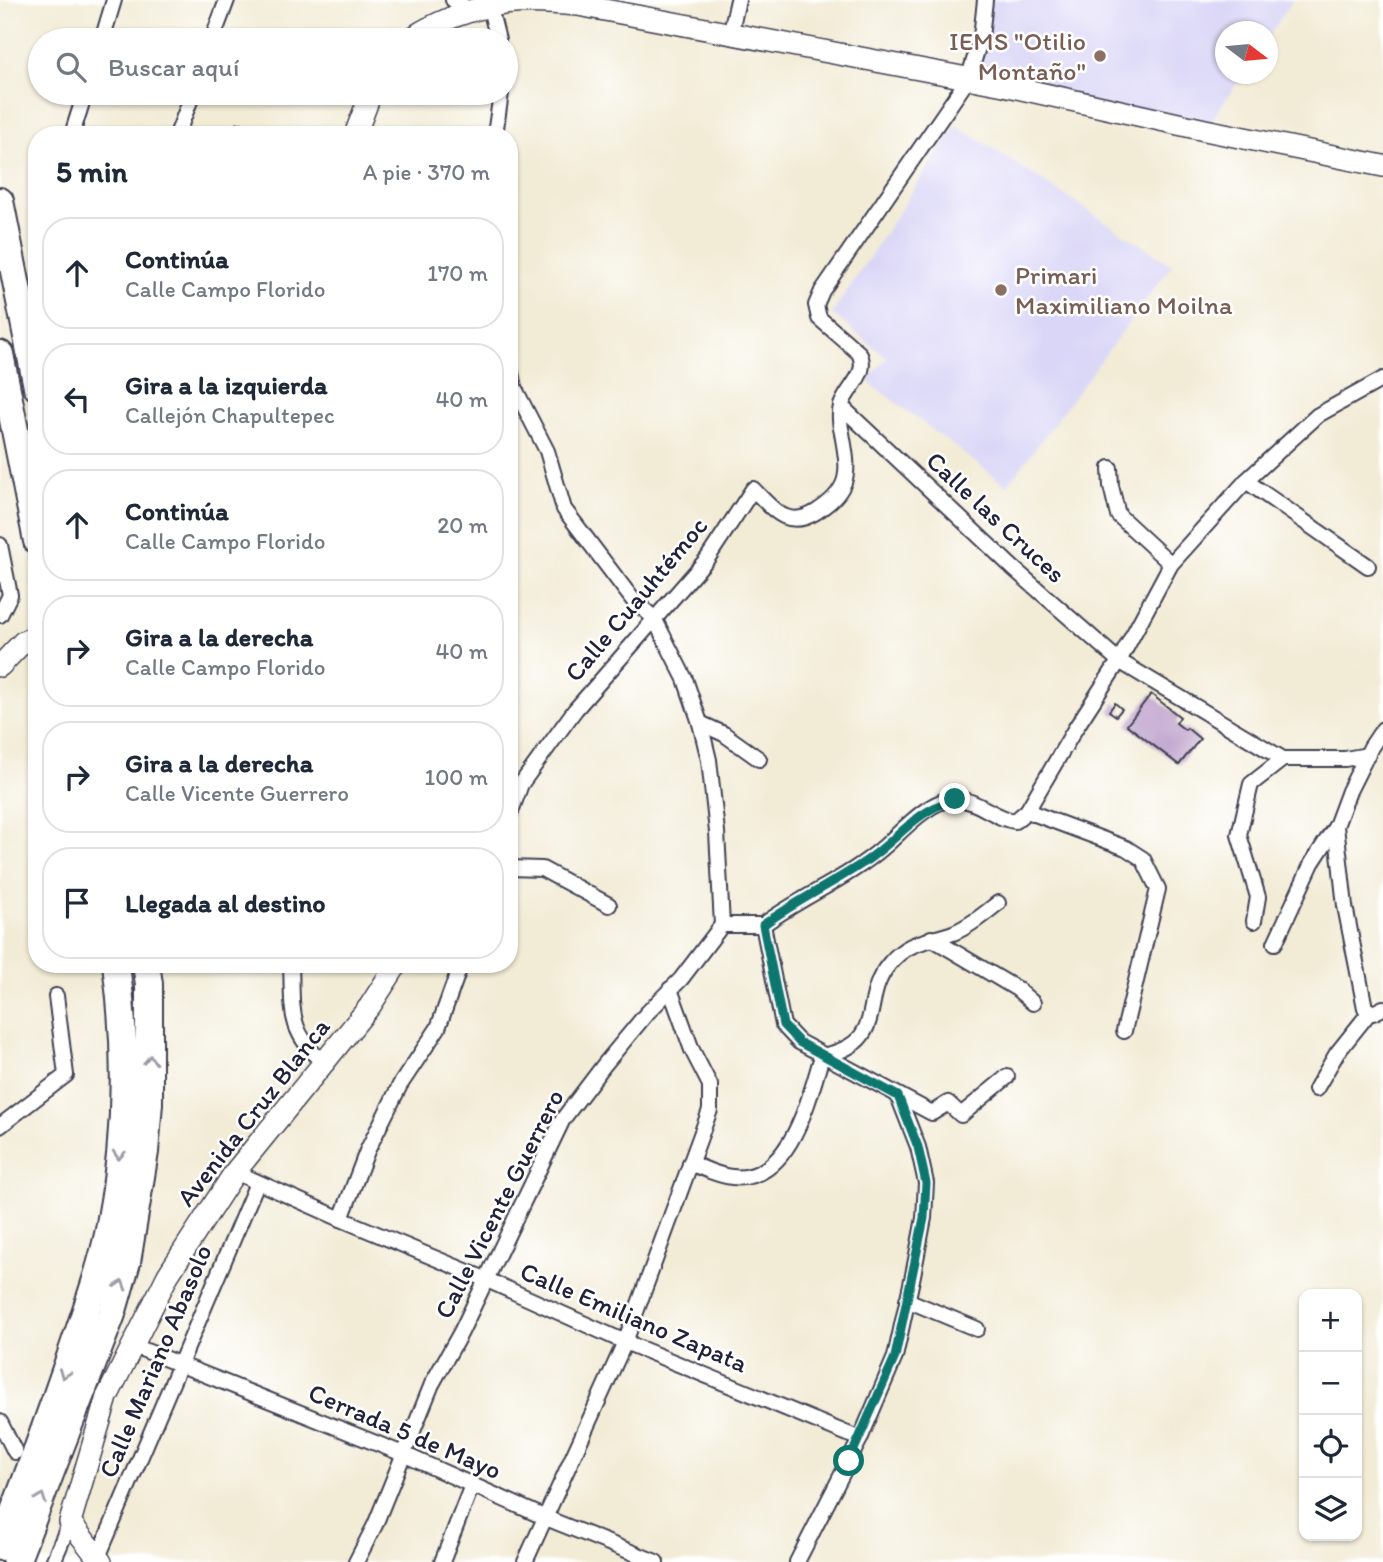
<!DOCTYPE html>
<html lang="es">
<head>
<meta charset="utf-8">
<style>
  :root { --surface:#fff; --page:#f6f6f7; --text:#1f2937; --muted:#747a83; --line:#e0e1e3 }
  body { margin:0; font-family:Itim,sans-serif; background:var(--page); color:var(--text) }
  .controls { position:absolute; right:21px; bottom:21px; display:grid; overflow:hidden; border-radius:14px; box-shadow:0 2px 5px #0004 }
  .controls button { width:63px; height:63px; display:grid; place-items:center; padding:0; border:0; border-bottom:2px solid var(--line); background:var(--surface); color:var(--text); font:35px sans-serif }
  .compass { position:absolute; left:1215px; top:21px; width:63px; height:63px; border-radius:50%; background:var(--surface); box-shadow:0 2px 5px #0004; rotate:106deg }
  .stop { position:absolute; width:21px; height:21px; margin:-16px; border:5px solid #0f766e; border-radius:50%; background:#fff }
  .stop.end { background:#0f766e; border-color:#fff; box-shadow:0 2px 7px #0008 }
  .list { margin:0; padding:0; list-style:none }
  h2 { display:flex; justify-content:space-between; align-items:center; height:91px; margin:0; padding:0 28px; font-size:30px }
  h2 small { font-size:23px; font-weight:400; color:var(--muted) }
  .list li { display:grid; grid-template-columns:46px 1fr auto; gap:21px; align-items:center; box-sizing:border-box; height:112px; margin:0 14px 14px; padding:0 14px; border:2px solid var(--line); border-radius:28px }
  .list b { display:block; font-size:26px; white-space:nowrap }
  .list p { margin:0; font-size:23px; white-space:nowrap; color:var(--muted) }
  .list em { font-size:23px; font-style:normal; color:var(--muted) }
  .icon { flex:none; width:38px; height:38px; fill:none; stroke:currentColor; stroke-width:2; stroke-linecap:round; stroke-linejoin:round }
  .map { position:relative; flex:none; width:1383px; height:1562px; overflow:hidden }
  .search { position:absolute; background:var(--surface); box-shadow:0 2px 5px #0004; left:28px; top:28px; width:490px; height:77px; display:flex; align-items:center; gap:18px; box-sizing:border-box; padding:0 24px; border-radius:38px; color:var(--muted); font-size:26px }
  .panel { position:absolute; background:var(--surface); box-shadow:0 2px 5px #0004; left:28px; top:126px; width:490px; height:847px; border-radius:28px }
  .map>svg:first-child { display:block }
  .built { fill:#dad6f7 }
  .building { fill:#b99bc8 }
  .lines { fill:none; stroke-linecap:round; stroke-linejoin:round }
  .street-casing { stroke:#414052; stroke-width:18 }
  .secondary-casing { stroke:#414052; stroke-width:24 }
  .highway-casing { stroke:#414052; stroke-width:30 }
  .street { stroke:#fff; stroke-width:14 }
  .secondary { stroke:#fff; stroke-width:21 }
  .highway { stroke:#fff; stroke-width:26 }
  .oneway { stroke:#9c9ca7 }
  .route { stroke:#0f766e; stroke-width:9 }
  .education-dot { fill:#8d6e63; stroke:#fff; stroke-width:2.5 }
  .labels { text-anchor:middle; stroke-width:5; stroke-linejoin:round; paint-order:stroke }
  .education-label { font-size:26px; fill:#785e54; stroke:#fff; text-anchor:end }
  .street-label { font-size:26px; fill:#22223b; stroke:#fff }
</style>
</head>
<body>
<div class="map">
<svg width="1383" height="1562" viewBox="0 0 1383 1562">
  <rect width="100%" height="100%" fill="#fff"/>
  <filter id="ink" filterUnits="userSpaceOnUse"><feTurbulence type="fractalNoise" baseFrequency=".0143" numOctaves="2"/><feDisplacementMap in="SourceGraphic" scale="14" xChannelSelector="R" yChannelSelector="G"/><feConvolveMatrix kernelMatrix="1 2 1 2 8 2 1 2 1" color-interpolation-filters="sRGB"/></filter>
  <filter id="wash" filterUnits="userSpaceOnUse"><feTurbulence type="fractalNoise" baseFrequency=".00686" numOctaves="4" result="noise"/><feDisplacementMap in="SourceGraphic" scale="28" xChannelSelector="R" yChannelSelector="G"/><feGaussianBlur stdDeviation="1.57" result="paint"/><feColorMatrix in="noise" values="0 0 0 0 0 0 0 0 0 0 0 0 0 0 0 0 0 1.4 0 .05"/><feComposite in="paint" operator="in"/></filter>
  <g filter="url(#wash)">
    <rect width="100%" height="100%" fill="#f2ebd5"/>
    <g class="built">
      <path d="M985,0H1293L1268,37V32H1226V74H1243L1205,130L968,79Z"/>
      <path d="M956,125L1172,265L1007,486L867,381L887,358L832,314Z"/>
    </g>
    <g id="blocks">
      <g class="building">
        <path d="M1151,694L1180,717L1176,723L1185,730L1187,728L1200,739L1179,765L1127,725Z"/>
        <path d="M1115,703L1122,709L1116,716L1109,711Z"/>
      </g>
    </g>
  </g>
  <g filter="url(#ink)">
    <use href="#blocks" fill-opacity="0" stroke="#414052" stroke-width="2"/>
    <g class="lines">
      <defs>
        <g id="street">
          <path d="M453,0L471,10"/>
          <path d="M488,0L498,40"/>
          <path d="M730,35L738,0"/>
          <path d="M102,40L114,0"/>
          <path d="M212,40L227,0"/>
          <path d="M74,128L85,93"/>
          <path d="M177,135L193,93"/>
          <path d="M239,135L240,131"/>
          <path d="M495,135L501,93"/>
          <path d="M841,406L1013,568L1119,661L1283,759"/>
          <path d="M1110,468L1111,486L1118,515L1171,564"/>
          <path d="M1246,481L1368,566"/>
          <path d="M0,545L10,595L0,615"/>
          <path d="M700,723L724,734L759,759"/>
          <path d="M1383,729L1371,747L1349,791L1336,826L1345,906L1365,1008L1373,1013L1383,1008"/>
          <path d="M1283,759H1345L1368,755"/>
          <path d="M1027,811L1126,848L1143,859L1158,889L1124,1031"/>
          <path d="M509,817L521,784L575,710L707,559L753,489C773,509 787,530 816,512C852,489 849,472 842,433C840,426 839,414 841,406C847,387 870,374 859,353L819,318L816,305L822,291L968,79L981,38L985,0"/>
          <path d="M509,868L542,869L609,905"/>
          <path d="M1254,921L1258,897L1239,835L1251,784L1283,759"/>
          <path d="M722,925H763L783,1025L799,1042L932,1113L948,1103L961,1115L1007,1077"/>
          <path d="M763,925C802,896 849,878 885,846C902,831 930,799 955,799C977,799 995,819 1015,821L1027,811L1075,729L1119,661L1171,564L1246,481L1318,415L1383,379"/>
          <path d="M931,938L1017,989L1033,1003"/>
          <path d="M1275,943L1312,863L1336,826"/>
          <path d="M291,964C293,1012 287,1029 324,1064"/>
          <path d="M822,1056C890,1042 858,1000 890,963C909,940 928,942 953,933C970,926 984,914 998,903"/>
          <path d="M1316,1089L1337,1053L1369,1013"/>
          <path d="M0,1126L66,1075L56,996"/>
          <path d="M690,1163C703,1168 718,1176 732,1177C790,1184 809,1098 822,1056"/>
          <path d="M235,1172L341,1219L485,1279L625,1342L860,1439"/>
          <path d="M341,1219L367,1151L400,1085L438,1028L461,964"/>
          <path d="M907,1300L977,1329"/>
          <path d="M134,1346L403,1454L546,1518L656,1562"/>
          <path d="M0,1422L15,1452"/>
          <path d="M53,1562L70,1522"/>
          <path d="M96,1562L257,1183"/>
          <path d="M356,1562L375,1525L432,1384L461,1332L563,1119L604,1065L647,1013L681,979L722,925L717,832L709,760L700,723L685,679L654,618L633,600L564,509L547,451L514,387L509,364"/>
          <path d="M442,1562L472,1485"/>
          <path d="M525,1562L625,1342L710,1110V1085L692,1050L670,989"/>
          <path d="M797,1562L860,1439L895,1357L913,1275L924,1218L926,1183L918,1147L898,1096"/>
        </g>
        <g id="secondary">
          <path d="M412,40C418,32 430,28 439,23C488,0 525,0 578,5L1004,85L1205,130L1383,166"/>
          <path d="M355,135L371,93"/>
          <path d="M0,666L23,642L37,636"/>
          <path d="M101,1562L70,1522L107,1397L168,1275L235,1172L370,1006L397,964"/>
        </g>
        <g id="highway">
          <path d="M0,201L37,387"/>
          <path d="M0,354L37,541"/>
          <path d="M0,1547C25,1484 48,1421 70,1357C84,1315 100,1273 109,1230C126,1143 128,1051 116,964"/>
          <path d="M16,1562L112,1314L127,1262L145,1152L149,1103V984L146,964"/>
        </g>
      </defs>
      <use href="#street" class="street-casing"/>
      <use href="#secondary" class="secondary-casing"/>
      <use href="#highway" class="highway-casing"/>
      <use href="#street" class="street"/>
      <use href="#secondary" class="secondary"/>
      <use href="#highway" class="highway"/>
    </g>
    <defs><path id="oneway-chevron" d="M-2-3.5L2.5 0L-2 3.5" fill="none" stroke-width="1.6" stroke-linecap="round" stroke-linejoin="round" transform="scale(1.75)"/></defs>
    <g class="oneway">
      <use href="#oneway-chevron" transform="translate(150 1060) rotate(-88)"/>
      <use href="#oneway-chevron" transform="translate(119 1155) rotate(94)"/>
      <use href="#oneway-chevron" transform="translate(121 1285) rotate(-73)"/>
      <use href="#oneway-chevron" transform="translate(64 1374) rotate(109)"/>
      <use href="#oneway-chevron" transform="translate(41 1498) rotate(-69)"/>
    </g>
  </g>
  <g class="lines" filter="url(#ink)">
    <path class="route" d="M849,1461L895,1357L924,1218L926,1183L918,1147L898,1096L799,1042L783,1025L763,925C796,901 832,884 866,861C901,837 912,813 955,799"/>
  </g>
  <g class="education-dot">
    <circle cx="1100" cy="56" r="7"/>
    <circle cx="1001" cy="290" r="7"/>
  </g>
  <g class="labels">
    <g class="education-label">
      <text x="1086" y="50">IEMS "Otilio<tspan x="1086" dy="30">Montaño"</tspan></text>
      <text x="1015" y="284" text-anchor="start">Primari<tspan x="1015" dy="30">Maximiliano Moilna</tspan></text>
    </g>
    <g class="street-label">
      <text transform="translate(996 517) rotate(43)" y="9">Calle las Cruces</text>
      <text transform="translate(636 599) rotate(-50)" y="9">Calle Cuauhtémoc</text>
      <text transform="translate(253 1112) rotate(-52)" y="9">Avenida Cruz Blanca</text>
      <text transform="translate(499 1204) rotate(-63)" y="9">Calle Vicente Guerrero</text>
      <text transform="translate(634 1317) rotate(23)" y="9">Calle Emiliano Zapata</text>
      <text transform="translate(155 1361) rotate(-67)" y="9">Calle Mariano Abasolo</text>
      <text transform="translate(405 1431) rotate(23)" y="9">Cerrada 5 de Mayo</text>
    </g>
  </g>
</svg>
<div class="controls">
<button>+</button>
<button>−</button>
<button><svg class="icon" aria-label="locate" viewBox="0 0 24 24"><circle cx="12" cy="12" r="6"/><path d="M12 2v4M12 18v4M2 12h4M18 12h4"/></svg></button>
<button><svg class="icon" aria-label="layers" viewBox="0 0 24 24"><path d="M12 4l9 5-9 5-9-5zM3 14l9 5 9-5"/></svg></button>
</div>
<svg class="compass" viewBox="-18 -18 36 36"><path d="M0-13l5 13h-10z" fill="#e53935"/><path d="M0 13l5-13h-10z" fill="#747a83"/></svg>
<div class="stop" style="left:849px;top:1461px"></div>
<div class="stop end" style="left:955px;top:799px"></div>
<div class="search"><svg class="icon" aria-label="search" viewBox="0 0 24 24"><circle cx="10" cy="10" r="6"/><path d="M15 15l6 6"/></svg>Buscar aquí</div>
<section class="panel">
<h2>5 min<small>A pie · 370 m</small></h2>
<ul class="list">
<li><svg class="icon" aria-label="ahead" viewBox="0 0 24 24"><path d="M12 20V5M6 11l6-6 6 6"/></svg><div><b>Continúa</b><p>Calle Campo Florido</p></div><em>170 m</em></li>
<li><svg class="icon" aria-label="left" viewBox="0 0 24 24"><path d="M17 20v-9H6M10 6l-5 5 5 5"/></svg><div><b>Gira a la izquierda</b><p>Callejón Chapultepec</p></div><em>40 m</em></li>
<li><svg class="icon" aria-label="ahead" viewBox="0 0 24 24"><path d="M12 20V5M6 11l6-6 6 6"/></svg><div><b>Continúa</b><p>Calle Campo Florido</p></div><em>20 m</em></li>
<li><svg class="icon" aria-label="right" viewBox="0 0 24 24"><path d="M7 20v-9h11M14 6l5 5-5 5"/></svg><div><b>Gira a la derecha</b><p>Calle Campo Florido</p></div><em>40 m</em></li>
<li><svg class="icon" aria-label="right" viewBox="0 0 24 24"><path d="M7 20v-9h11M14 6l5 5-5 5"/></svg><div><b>Gira a la derecha</b><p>Calle Vicente Guerrero</p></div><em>100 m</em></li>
<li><svg class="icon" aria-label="arrive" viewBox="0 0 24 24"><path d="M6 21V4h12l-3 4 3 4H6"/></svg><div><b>Llegada al destino</b></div></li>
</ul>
</section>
</div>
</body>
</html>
